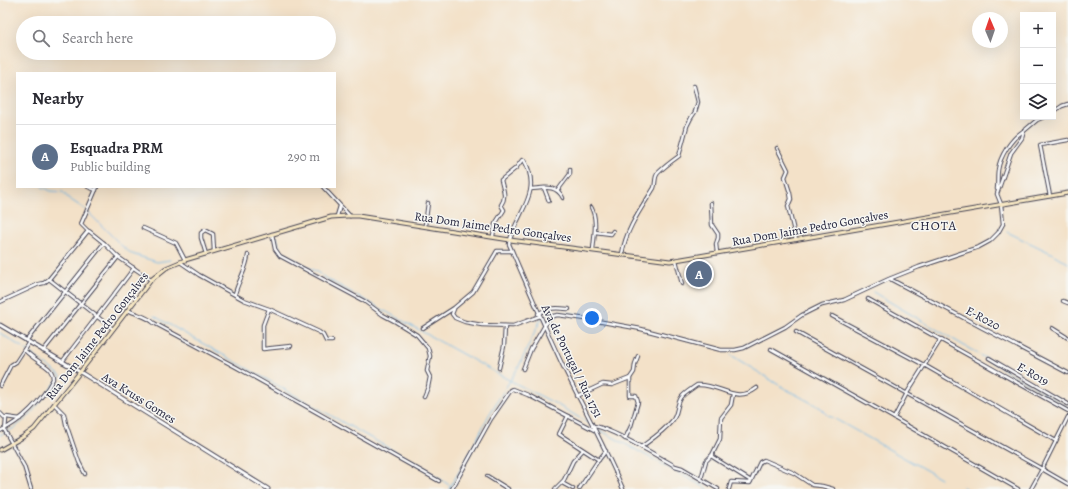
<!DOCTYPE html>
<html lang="en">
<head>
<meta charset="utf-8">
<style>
  :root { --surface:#fff; --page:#f2f2f3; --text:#2b2b33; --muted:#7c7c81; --line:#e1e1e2; --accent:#0b8043 }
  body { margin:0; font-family:Alegreya,serif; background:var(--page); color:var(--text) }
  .controls { position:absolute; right:12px; top:12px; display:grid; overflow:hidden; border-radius:0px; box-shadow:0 4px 16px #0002 }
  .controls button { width:36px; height:36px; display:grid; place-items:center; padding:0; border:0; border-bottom:1px solid var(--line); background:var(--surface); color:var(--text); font:20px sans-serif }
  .compass { position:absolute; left:972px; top:12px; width:36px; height:36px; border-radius:50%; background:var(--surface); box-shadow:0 4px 16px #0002; rotate:358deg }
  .you { position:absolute; left:592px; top:318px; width:14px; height:14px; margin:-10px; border:3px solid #fff; border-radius:50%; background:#1a73e8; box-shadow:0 0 0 6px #1a73e833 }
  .badge { display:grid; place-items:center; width:26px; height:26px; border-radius:50%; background:var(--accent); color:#fff; font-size:13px; font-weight:700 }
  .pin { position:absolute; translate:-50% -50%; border:2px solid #fff; box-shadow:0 1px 4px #0006 }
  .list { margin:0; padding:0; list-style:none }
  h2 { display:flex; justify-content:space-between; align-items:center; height:52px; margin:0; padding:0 16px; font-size:17px }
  h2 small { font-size:13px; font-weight:400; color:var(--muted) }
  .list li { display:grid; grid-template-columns:26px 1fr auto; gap:12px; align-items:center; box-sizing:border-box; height:64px; padding:0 16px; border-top:1px solid var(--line) }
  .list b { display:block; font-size:15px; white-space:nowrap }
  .list p { margin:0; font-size:13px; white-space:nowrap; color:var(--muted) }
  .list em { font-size:13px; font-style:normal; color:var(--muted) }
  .icon { flex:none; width:22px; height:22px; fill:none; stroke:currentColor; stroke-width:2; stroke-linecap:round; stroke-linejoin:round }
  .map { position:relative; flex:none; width:1068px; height:489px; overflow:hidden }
  .search { position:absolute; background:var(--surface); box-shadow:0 4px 16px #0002; left:16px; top:16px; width:320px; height:44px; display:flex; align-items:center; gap:10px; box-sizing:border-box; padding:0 14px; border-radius:22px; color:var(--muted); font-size:15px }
  .panel { position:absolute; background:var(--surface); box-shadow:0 4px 16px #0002; left:16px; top:72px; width:320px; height:116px; border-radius:0px }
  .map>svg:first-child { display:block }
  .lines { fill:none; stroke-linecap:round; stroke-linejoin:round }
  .stream { stroke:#6fb8e7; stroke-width:1 }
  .minor-casing { stroke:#413f50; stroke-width:4.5 }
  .tertiary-casing { stroke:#413f50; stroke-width:5 }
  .secondary-casing { stroke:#413f50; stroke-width:5 }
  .minor { stroke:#fff; stroke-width:2.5 }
  .tertiary { stroke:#fff; stroke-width:3 }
  .secondary { stroke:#f8e8c3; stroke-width:3 }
  .labels { text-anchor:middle; stroke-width:3; stroke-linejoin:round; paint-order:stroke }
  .street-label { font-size:12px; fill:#22223b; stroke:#f6f6f2 }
  .neighbourhood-label { font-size:13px; letter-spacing:1px; fill:#22223b; stroke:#f6f6f2 }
</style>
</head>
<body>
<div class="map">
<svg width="1068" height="489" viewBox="0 0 1068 489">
  <rect width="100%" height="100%" fill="#f6f6f2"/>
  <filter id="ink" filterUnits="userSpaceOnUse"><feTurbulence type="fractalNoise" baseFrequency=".025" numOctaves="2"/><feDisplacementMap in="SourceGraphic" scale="8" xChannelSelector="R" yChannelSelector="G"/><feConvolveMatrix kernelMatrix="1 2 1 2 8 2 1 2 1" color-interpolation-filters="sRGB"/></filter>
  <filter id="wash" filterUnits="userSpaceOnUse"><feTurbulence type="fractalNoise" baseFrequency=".012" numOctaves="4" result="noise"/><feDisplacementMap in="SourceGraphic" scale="16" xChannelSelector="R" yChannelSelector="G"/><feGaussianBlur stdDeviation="0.9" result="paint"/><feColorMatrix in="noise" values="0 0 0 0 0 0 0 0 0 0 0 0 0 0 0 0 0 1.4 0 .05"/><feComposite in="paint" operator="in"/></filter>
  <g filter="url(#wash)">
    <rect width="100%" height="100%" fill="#f3e1c8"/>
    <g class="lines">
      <g class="stream">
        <path d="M42,187L51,191L63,192L68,198L86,210"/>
        <path d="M88,212L124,248L132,254L157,262L170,260"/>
        <path d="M1007,232L1051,253L1068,263"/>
        <path d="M277,237L280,251L320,274"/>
        <path d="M322,276L509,380L556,404L588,423"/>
        <path d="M873,292L1068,407"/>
        <path d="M154,316L424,468L452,487"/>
        <path d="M0,333L23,348"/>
        <path d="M731,355L782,387L821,408L828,415L940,478"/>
        <path d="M596,428L708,489"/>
        <path d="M0,435L14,428L28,417L61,376L26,350"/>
        <path d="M963,487L966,489"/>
        <path d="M449,489L470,453L489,415L519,366L541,319L551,312L572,313L599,317"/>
      </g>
    </g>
  </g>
  <g filter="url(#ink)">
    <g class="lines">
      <defs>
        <g id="minor">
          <path d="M1053,112L1062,106L1068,104"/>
          <path d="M777,148L788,170L785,177L790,193L791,199L788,206L796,240"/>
          <path d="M88,187L96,190"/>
          <path d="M97,187L81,224L88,231H89L104,243L118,257L151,280"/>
          <path d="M323,187L350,216"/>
          <path d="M544,188L549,201"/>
          <path d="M531,189C544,188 556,184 563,198"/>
          <path d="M997,189C998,183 997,176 998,170C1000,156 1011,139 1023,131"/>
          <path d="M558,190L570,174V169"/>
          <path d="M1050,196L1040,145L1068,140"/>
          <path d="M711,203L712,225L718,234V238L716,244L717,253"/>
          <path d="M591,207C598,219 594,237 593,250"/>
          <path d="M337,216L340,206"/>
          <path d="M425,226L428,203"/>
          <path d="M143,228L176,243L185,260"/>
          <path d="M595,232L611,234L613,231"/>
          <path d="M272,234L275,249L280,256L364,301L383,315L396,322L417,335L428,348L430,356L427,371L430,377L428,387L424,397"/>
          <path d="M493,236L495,224L504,210L501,205C507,196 503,190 501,180L516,168L522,160H524C544,194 515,213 509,244C527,285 544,326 563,366C583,407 605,447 623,489"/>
          <path d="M206,254L201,238V233L205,230L213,234L214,251"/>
          <path d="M622,254C626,229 641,209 654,188C656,183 654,177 658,173C664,167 672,161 679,156L687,126L691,118L695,112L698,102L694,86"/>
          <path d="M676,260L682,284"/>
          <path d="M180,262L199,275L244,300L269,309L319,332L323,335L326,341H332"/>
          <path d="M49,279L113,329"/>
          <path d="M890,279L1068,373"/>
          <path d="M235,294C238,281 247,269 248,255"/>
          <path d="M868,299L1068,411"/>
          <path d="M1063,301L1068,303"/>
          <path d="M0,302L39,284L44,283L49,279L88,231"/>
          <path d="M269,309L263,325V349L291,346"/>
          <path d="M454,309L452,314L455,318L465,322L482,325L513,326L540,316"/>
          <path d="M128,310C137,315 147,316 154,323L236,367L439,481"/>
          <path d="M538,314C548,307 557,308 569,309"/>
          <path d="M832,316L924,365L1056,441"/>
          <path d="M423,328L454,308L473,292L497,251H512"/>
          <path d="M1052,328L1068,338"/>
          <path d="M796,332L1042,469L1068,417"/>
          <path d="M26,341L104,243"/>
          <path d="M771,349L894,418L907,393L941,339"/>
          <path d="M43,351L118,257"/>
          <path d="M989,358L1068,404"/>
          <path d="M62,362L134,268"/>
          <path d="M499,368L504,346L505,326"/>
          <path d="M523,369L531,349L548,320L553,316L558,315L586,319L641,329L721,350H735L744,348L785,327L802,315L822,305L844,300L889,279L919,267L979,247L990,241L998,233L1003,224L1001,204L997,194L1011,153L1022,138L1024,131L1037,120L1044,117"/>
          <path d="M0,386L11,365L16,362L29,342"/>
          <path d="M577,396L603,384L612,385L630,378"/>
          <path d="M54,404L64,414L66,424L79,462L85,474"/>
          <path d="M0,413L6,419L5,431L24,466L31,489"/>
          <path d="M568,416L559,434L599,460"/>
          <path d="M6,417L20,419"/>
          <path d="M894,418L1018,489"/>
          <path d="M592,426C604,424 661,458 675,466L682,468L718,489"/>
          <path d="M0,431C22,421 42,400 53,379C53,368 44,366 37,360C32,357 28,353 24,350"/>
          <path d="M625,439L631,426L638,402L636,396H630V378L634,372L635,364L638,356"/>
          <path d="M641,447C652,439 663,432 672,421C678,414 676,406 681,398C683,394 693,388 697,385C720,383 735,405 757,388"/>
          <path d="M711,456L751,481"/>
          <path d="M487,476L508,489"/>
          <path d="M701,479L706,461L712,455L720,439L721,418L731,405L733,394"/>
          <path d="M562,483L573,489"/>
          <path d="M452,489L491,419L511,390L513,389L528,395L594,430"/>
          <path d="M555,489L564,480L573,461L583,450"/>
          <path d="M579,489L597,462L606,451"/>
          <path d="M729,489L731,482L750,483L760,462L764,460L794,473L812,485L822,486L833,489"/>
          <path d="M1031,489L1042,469L1068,484"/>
        </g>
        <path id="tertiary" d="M0,325L80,372L268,489"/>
        <path id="secondary" d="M0,450L23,437L34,429L80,372L151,280L166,268L185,260L331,217L347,216H358L510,240L670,261L1068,193"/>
      </defs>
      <use href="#minor" class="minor-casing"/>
      <use href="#tertiary" class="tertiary-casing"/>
      <use href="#secondary" class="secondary-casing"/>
      <use href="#minor" class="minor"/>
      <use href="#tertiary" class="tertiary"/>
      <use href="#secondary" class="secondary"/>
    </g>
  </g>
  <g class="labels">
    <g class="street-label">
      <text transform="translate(493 227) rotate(8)" y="4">Rua Dom Jaime Pedro Gonçalves</text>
      <text transform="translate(810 228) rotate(-10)" y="4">Rua Dom Jaime Pedro Gonçalves</text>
      <text transform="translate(983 318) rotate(28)" y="4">E-R020</text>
      <text transform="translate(97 336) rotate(-52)" y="4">Rua Dom Jaime Pedro Gonçalves</text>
      <text transform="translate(572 361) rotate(64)" y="4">Ava de Portugal / Rua 1751</text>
      <text transform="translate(1033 374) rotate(30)" y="4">E-R019</text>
      <text transform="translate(139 398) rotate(32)" y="4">Ava Kruss Gomes</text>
    </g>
    <g class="neighbourhood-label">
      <text x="934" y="230">CHOTA</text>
    </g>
  </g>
</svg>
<div class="controls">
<button>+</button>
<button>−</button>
<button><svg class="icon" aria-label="layers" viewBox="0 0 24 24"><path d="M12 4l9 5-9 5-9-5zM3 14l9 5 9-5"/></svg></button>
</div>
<svg class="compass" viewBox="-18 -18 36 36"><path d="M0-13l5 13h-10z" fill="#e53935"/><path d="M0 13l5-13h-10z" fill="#7c7c81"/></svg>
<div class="you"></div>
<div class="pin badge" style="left:699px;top:274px;background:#5c6f8a">A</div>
<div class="search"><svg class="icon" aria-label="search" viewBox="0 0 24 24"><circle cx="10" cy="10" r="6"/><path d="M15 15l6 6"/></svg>Search here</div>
<section class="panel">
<h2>Nearby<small></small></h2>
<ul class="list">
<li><span class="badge" style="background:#5c6f8a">A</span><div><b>Esquadra PRM</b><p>Public building</p></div><em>290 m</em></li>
</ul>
</section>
</div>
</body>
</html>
